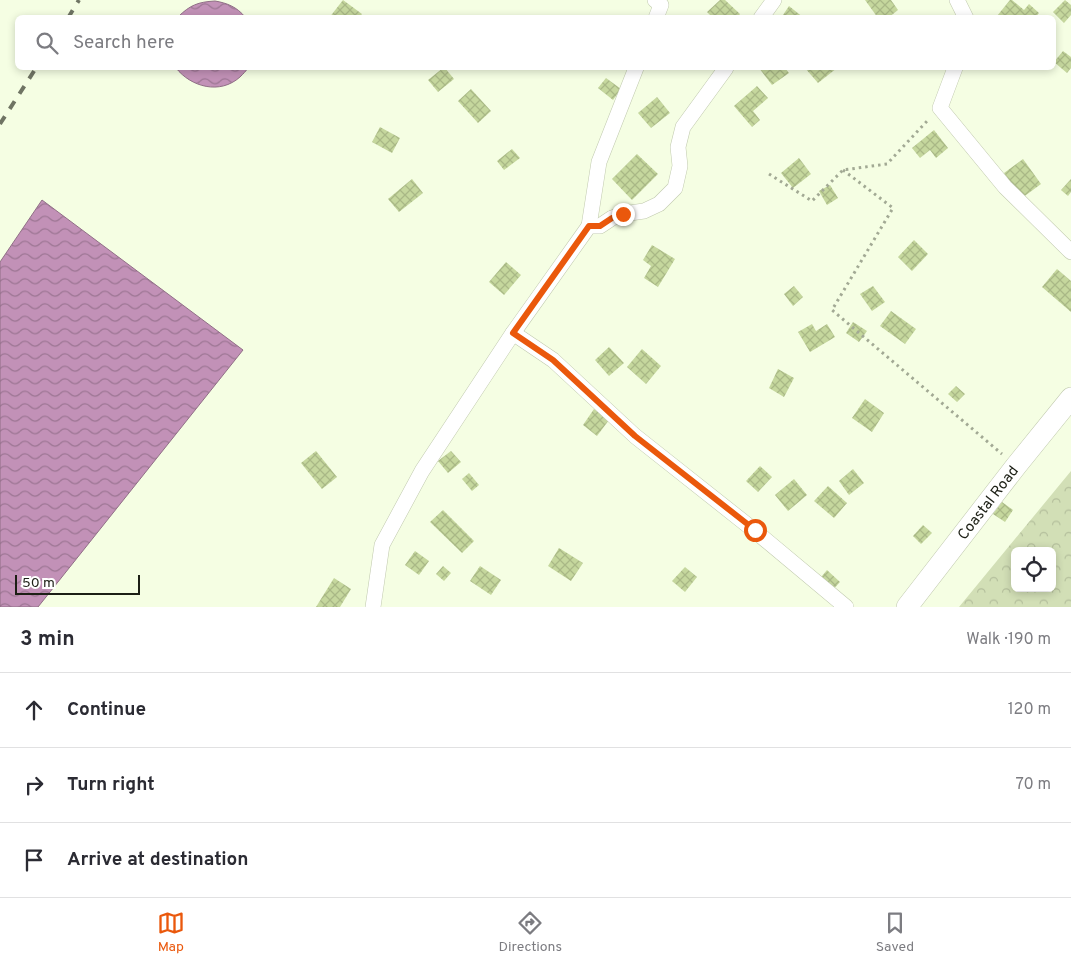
<!DOCTYPE html>
<html lang="en">
<head>
<meta charset="utf-8">
<style>
  :root { --surface:#fff; --page:#f2f2f3; --text:#2b2b33; --muted:#7c7c81; --line:#e1e1e2; --accent:#ea580c }
  body { margin:0; font-family:Overpass,sans-serif; background:var(--page); color:var(--text) }
  .controls { position:absolute; right:15px; bottom:15px; display:grid; overflow:hidden; border-radius:8px; box-shadow:0 2px 8px #0003 }
  .controls button { width:45px; height:45px; display:grid; place-items:center; padding:0; border:0; border-bottom:1px solid var(--line); background:var(--surface); color:var(--text); font:25px sans-serif }
  .scale { position:absolute; left:15px; bottom:12px; width:125px; box-sizing:border-box; padding-left:5px; border:2px solid #1c1f15; border-top:0; font-size:14px; line-height:18px; white-space:nowrap; color:#1c1f15; -webkit-text-stroke:4px #fff; paint-order:stroke }
  .stop { position:absolute; width:15px; height:15px; margin:-11px; border:4px solid #ea580c; border-radius:50%; background:#fff }
  .stop.end { background:#ea580c; border-color:#fff; box-shadow:0 1px 5px #0008 }
  .list { margin:0; padding:0; list-style:none }
  h2 { display:flex; justify-content:space-between; align-items:center; height:65px; margin:0; padding:0 20px; font-size:21px }
  h2 small { font-size:16px; font-weight:400; color:var(--muted) }
  .list li { display:grid; grid-template-columns:32px 1fr auto; gap:15px; align-items:center; box-sizing:border-box; height:75px; padding:0 20px; border-top:1px solid var(--line) }
  .list b { display:block; font-size:19px; white-space:nowrap }
  .list em { font-size:16px; font-style:normal; color:var(--muted) }
  .icon { flex:none; width:28px; height:28px; fill:none; stroke:currentColor; stroke-width:2; stroke-linecap:round; stroke-linejoin:round }
  .map { position:relative; flex:none; width:1071px; height:607px; overflow:hidden }
  .search { position:absolute; background:var(--surface); box-shadow:0 2px 8px #0003; left:15px; right:15px; top:15px; height:55px; display:flex; align-items:center; gap:12px; box-sizing:border-box; padding:0 18px; border-radius:8px; color:var(--muted); font-size:19px }
  .sheet { height:290px; background:var(--surface) }
  nav { display:flex; justify-content:space-around; align-items:center; box-sizing:border-box; height:70px; border-top:1px solid var(--line); background:var(--surface); font-size:14px; color:var(--muted) }
  nav a { display:grid; justify-items:center; gap:2px }
  nav .on { color:var(--accent) }
  .map>svg:first-child { display:block }
  .forest { fill:url(#forest-crowns); fill-rule:evenodd }
  .water { fill:url(#water-waves); stroke:#906f86 }
  .building { fill:url(#building-cross-hatch) }
  .lines { fill:none; stroke-linecap:round; stroke-linejoin:round }
  .minor-casing { stroke:#c0c9ae; stroke-width:16 }
  .secondary-casing { stroke:#c0c9ae; stroke-width:22 }
  .path { stroke:#a2a994; stroke-width:3; stroke-dasharray:2.5 4; stroke-linecap:butt }
  .minor { stroke:#fff; stroke-width:15 }
  .secondary { stroke:#fff; stroke-width:21 }
  .rail { stroke:#6f7463; stroke-width:4; stroke-dasharray:9 9; stroke-linecap:butt }
  .route { stroke:#ea580c; stroke-width:6 }
  .labels { text-anchor:middle; stroke-width:4; stroke-linejoin:round; paint-order:stroke }
  .street-label { font-size:15px; fill:#1c1f15; stroke:#fff }
</style>
</head>
<body>
<div class="map">
<svg width="1071" height="607" viewBox="0 0 1071 607">
  <defs>
    <pattern id="forest-crowns" width="20" height="18" patternUnits="userSpaceOnUse" patternTransform="scale(1.25)"><rect width="20" height="18" fill="#d2dfb6"/><path d="M2 6a3 3 0 1 1 6 0M12 15a3 3 0 1 1 6 0" fill="none" stroke="#b4bf9c"/></pattern>
    <pattern id="water-waves" width="16" height="10" patternUnits="userSpaceOnUse" patternTransform="scale(1.25)"><rect width="16" height="10" fill="#c291b7"/><path d="M0 5q4-4 8 0t8 0" fill="none" stroke="#9d7694"/></pattern>
    <pattern id="building-cross-hatch" width="8" height="8" patternUnits="userSpaceOnUse" patternTransform="scale(1.25)"><rect width="8" height="8" fill="#c5d79d"/><path d="M0 0l8 8M0 8l8-8" fill="none" stroke="#a9b886"/></pattern>
  </defs>
  <rect width="100%" height="100%" fill="#f5fee3"/>
  <path class="forest" d="M1071,471V607H959ZM1015,551H1052V588H1015Z"/>
  <g class="water">
    <path d="M215,1C227,3 237,7 245,17H178C190,5 198,2 215,1Z"/>
    <path d="M176,68H248C246,71 243,74 240,77C220,95 191,87 176,68Z"/>
    <path d="M42,200L243,350L38,607H0V262Z"/>
  </g>
  <g class="building">
    <path d="M343,0L362,14L359,18H329Z"/>
    <path d="M720,0H725L740,14L737,18H713L707,12Z"/>
    <path d="M865,0H891L898,10L888,18H878Z"/>
    <path d="M1010,0H1012L1024,10L1029,4L1039,13L1035,18H999L997,16Z"/>
    <path d="M1065,0L1071,5V15L1064,23L1053,12Z"/>
    <path d="M789,6L804,18H781Z"/>
    <path d="M1063,51L1071,57V68L1067,73L1054,62Z"/>
    <path d="M443,68H445L454,79L438,92L428,80Z"/>
    <path d="M759,68H785L789,73L772,85Z"/>
    <path d="M805,68H837L818,83Z"/>
    <path d="M606,78L621,89L613,100L598,88Z"/>
    <path d="M757,86L768,98L753,111L760,120L752,127L734,106Z"/>
    <path d="M471,89L491,111L478,123L458,101Z"/>
    <path d="M657,97L670,113L651,128L638,113Z"/>
    <path d="M380,127L400,138L392,153L372,142Z"/>
    <path d="M934,130L948,148L936,158L930,150L920,158L912,148Z"/>
    <path d="M512,149L520,158L504,170L497,161Z"/>
    <path d="M637,154L658,174L632,200L612,179Z"/>
    <path d="M799,158L811,174L793,188L781,173Z"/>
    <path d="M1023,159L1041,184L1022,198L1004,173Z"/>
    <path d="M412,179L423,193L399,212L388,199Z"/>
    <path d="M1071,179V192L1068,196L1061,190Z"/>
    <path d="M830,185L838,198L827,205L819,191Z"/>
    <path d="M914,240L928,254L912,271L898,257Z"/>
    <path d="M652,245L675,259L658,287L644,278L651,266L643,260Z"/>
    <path d="M506,262L521,275L504,295L489,282Z"/>
    <path d="M1057,269L1071,281V312L1042,287Z"/>
    <path d="M794,286L803,297L793,306L784,294Z"/>
    <path d="M873,286L885,302L872,311L860,294Z"/>
    <path d="M891,311L916,329L905,344L880,326Z"/>
    <path d="M853,322L867,331L859,342L846,333Z"/>
    <path d="M812,324L816,331L827,324L835,337L810,352L798,332Z"/>
    <path d="M609,347L624,363L609,376L595,360Z"/>
    <path d="M642,349L661,366L646,384L627,367Z"/>
    <path d="M778,369L794,378L784,397L769,388Z"/>
    <path d="M956,386L965,394L957,402L948,394Z"/>
    <path d="M865,399L884,413L872,432L852,418Z"/>
    <path d="M594,409L609,420L597,436L583,425Z"/>
    <path d="M316,451L337,477L322,489L301,463Z"/>
    <path d="M451,451L461,462L448,473L438,461Z"/>
    <path d="M760,466L772,477L758,492L746,481Z"/>
    <path d="M853,469L864,483L849,495L839,481Z"/>
    <path d="M469,473L479,485L472,491L462,479Z"/>
    <path d="M794,479L807,495L788,511L775,495Z"/>
    <path d="M828,486L847,503L834,518L814,501Z"/>
    <path d="M1002,502L1013,510L1005,522L993,514Z"/>
    <path d="M443,510L474,541L462,553L430,522Z"/>
    <path d="M923,525L932,533L921,544L913,536Z"/>
    <path d="M559,548L583,563L571,581L548,566Z"/>
    <path d="M415,551L429,561L419,575L405,565Z"/>
    <path d="M443,566L451,573L444,581L436,574Z"/>
    <path d="M480,566L501,580L491,595L470,581Z"/>
    <path d="M685,567L697,577L685,592L672,581Z"/>
    <path d="M827,570L840,582L830,593L817,582Z"/>
    <path d="M334,578L351,589L340,607H316Z"/>
  </g>
  <g class="lines">
    <defs>
      <g id="minor">
        <path d="M655,0L661,5L656,18"/>
        <path d="M957,0L966,18"/>
        <path d="M761,18L774,0"/>
        <path d="M955,68L940,108L1005,187L1071,252"/>
        <path d="M589,226L599,162L636,68"/>
        <path d="M513,333L553,360L635,436L755,531L846,607"/>
        <path d="M373,607L382,545L422,471L513,333L589,226H600L612,218L623,214L644,211L659,204L675,188L680,166L678,147L683,127L726,68"/>
      </g>
      <g id="secondary">
        <path id="s1" d="M907,607L1016,466L1071,398"/>
      </g>
    </defs>
    <use href="#minor" class="minor-casing"/>
    <use href="#secondary" class="secondary-casing"/>
    <g class="path">
      <path d="M843,170L893,208L832,310L1002,454"/>
      <path d="M769,174L812,201L843,170L887,164L929,119"/>
    </g>
    <use href="#minor" class="minor"/>
    <use href="#secondary" class="secondary"/>
    <g class="rail">
      <path d="M68,18L79,0"/>
      <path d="M0,124L36,68"/>
    </g>
  </g>
  <g class="lines">
    <path class="route" d="M623,214L612,218L600,226H589L513,333L553,360L635,436L755,530"/>
  </g>
  <g class="labels">
    <g class="street-label">
      <text dy="5" stroke="none"><textPath href="#s1" startOffset="132">Coastal Road</textPath></text>
    </g>
  </g>
</svg>
<div class="controls">
<button><svg class="icon" aria-label="locate" viewBox="0 0 24 24"><circle cx="12" cy="12" r="6"/><path d="M12 2v4M12 18v4M2 12h4M18 12h4"/></svg></button>
</div>
<div class="scale">50 m</div>
<div class="stop" style="left:755px;top:530px"></div>
<div class="stop end" style="left:623px;top:214px"></div>
<div class="search"><svg class="icon" aria-label="search" viewBox="0 0 24 24"><circle cx="10" cy="10" r="6"/><path d="M15 15l6 6"/></svg>Search here</div>
</div>
<section class="sheet">
<h2>3 min<small>Walk · 190 m</small></h2>
<ul class="list">
<li><svg class="icon" aria-label="ahead" viewBox="0 0 24 24"><path d="M12 20V5M6 11l6-6 6 6"/></svg><div><b>Continue</b></div><em>120 m</em></li>
<li><svg class="icon" aria-label="right" viewBox="0 0 24 24"><path d="M7 20v-9h11M14 6l5 5-5 5"/></svg><div><b>Turn right</b></div><em>70 m</em></li>
<li><svg class="icon" aria-label="arrive" viewBox="0 0 24 24"><path d="M6 21V4h12l-3 4 3 4H6"/></svg><div><b>Arrive at destination</b></div></li>
</ul>
</section>
<nav>
<a class="on"><svg class="icon" aria-label="map" viewBox="0 0 24 24"><path d="M3 6l6-2 6 2 6-2v14l-6 2-6-2-6 2zM9 4v14M15 6v14"/></svg>Map</a>
<a><svg class="icon" aria-label="directions" viewBox="0 0 24 24"><path d="M12 3l9 9-9 9-9-9zM9 14v-3h6M13 9l2 2-2 2"/></svg>Directions</a>
<a><svg class="icon" aria-label="saved" viewBox="0 0 24 24"><path d="M7 4h10v16l-5-4-5 4z"/></svg>Saved</a>
</nav>
</body>
</html>
